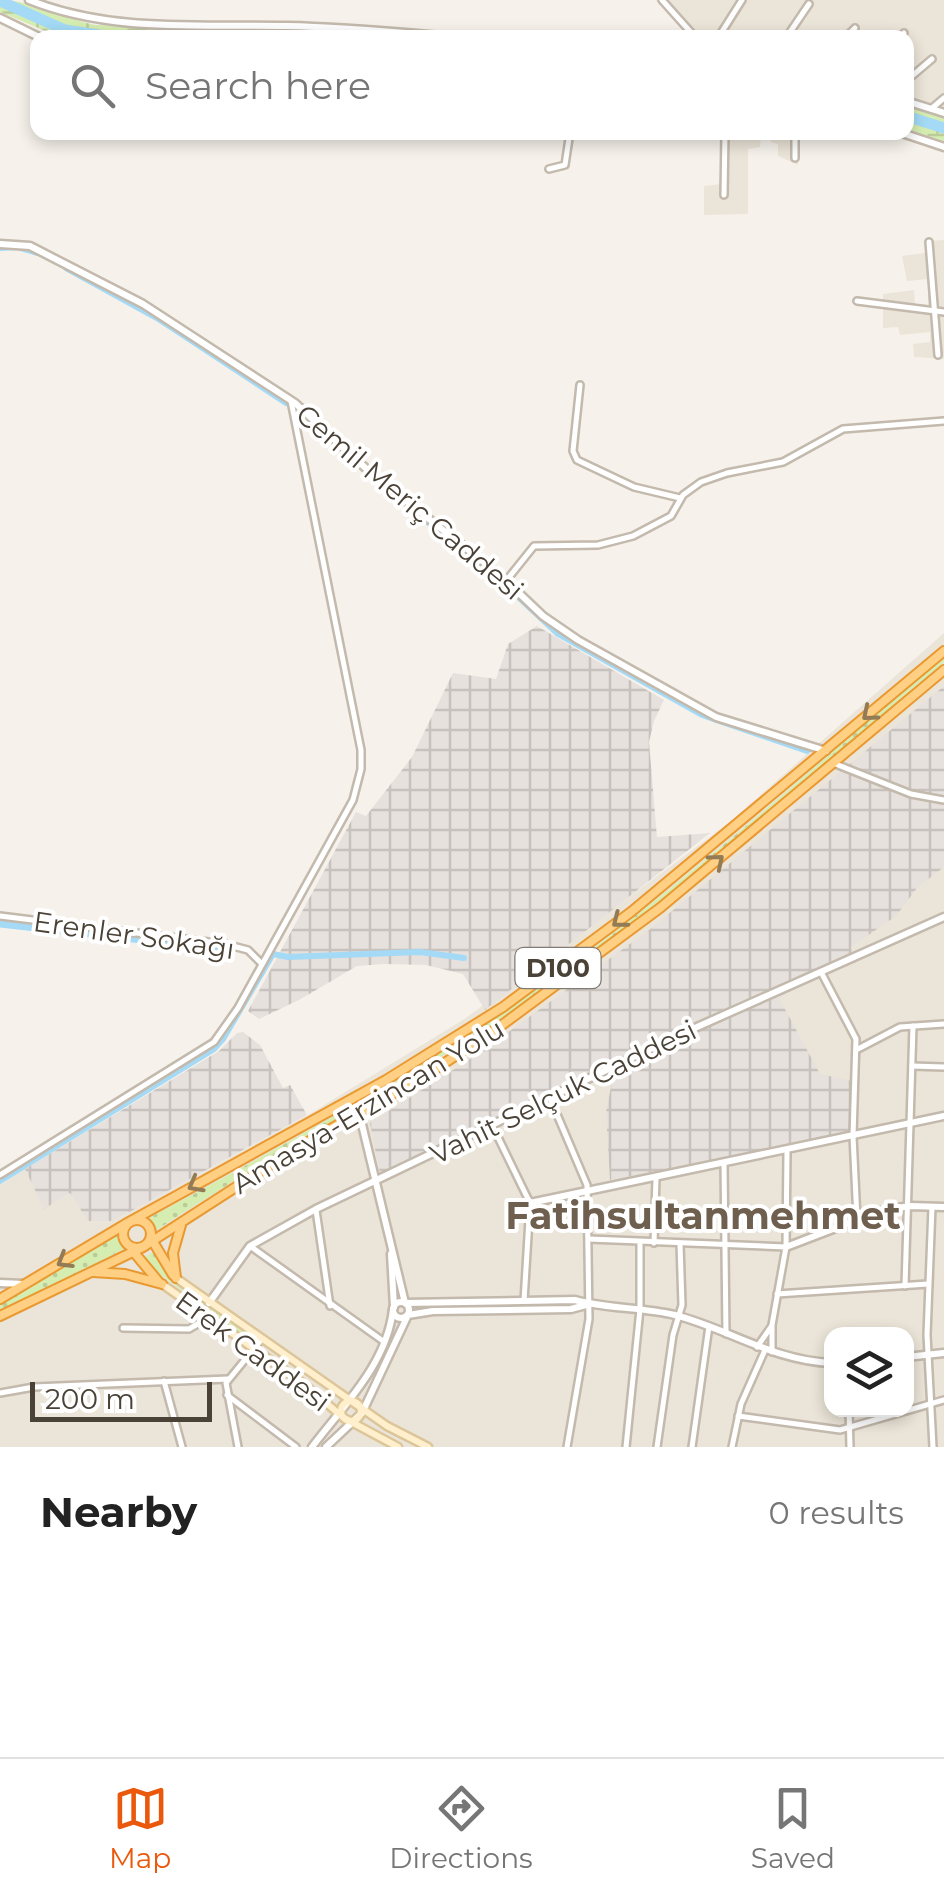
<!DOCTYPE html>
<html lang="en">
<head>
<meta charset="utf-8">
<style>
  :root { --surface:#fff; --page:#f2f2f2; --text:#222; --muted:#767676; --line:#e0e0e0; --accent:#ea580c }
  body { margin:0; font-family:Montserrat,sans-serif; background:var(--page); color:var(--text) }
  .controls { position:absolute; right:30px; bottom:30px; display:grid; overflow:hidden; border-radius:20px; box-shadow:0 5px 15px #0003 }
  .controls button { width:90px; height:90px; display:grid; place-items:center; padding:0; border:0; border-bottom:2px solid var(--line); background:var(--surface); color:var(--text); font:50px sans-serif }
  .scale { position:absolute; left:30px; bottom:25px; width:182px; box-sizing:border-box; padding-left:10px; border:5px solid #4b4237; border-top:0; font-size:28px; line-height:35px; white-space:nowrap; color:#4b4237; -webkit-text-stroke:8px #fff; paint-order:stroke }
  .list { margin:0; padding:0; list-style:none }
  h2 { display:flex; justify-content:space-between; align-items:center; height:130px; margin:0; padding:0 40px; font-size:42px }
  h2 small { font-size:32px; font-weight:400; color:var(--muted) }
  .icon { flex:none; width:55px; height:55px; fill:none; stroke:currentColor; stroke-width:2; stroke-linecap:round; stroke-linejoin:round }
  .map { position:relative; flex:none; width:944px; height:1447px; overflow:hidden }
  .search { position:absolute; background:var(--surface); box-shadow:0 5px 15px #0003; left:30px; right:30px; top:30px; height:110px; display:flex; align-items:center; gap:25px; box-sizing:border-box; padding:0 35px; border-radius:20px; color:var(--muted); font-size:38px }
  .sheet { height:310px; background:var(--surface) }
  nav { display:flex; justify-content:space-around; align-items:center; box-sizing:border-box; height:140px; border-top:2px solid var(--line); background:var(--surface); font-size:28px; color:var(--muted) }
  nav a { display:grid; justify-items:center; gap:5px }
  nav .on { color:var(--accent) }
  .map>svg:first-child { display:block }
  .residential { fill:#ebe4d8; fill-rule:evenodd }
  .industrial { fill:url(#industrial-grid) }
  .grass { fill:url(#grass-dots) }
  .wetland { fill:url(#wetland-marsh) }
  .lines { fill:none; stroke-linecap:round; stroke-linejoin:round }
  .canal { stroke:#a4daf6; stroke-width:6 }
  .river { stroke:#a4daf6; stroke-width:11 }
  .minor-casing { stroke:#c3b9ac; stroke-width:10 }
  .tertiary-casing { stroke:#c3b9ac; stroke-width:11 }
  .secondary-casing { stroke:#dcc699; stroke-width:11 }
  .trunk-casing { stroke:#ea9931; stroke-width:12 }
  .minor { stroke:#fff; stroke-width:5 }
  .tertiary { stroke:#fff; stroke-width:6 }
  .secondary { stroke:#ffefcc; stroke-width:6 }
  .trunk { stroke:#ffd084; stroke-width:8 }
  .oneway { stroke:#937b56 }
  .labels { text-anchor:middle; stroke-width:8; stroke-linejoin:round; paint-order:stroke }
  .shield { fill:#fff; stroke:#817b73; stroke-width:2.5 }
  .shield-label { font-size:25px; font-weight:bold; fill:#4b4237 }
  .street-label { font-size:28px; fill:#4b4237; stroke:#fff }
  .district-label { font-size:38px; font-weight:bold; fill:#6f5f4e; stroke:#fff }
</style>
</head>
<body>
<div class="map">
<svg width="944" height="1447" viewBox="0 0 944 1447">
  <defs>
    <pattern id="industrial-grid" width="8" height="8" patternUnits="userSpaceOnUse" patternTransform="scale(2.5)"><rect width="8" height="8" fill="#e6e1dc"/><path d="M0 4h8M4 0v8" fill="none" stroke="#c7c2bd"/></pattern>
    <pattern id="grass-dots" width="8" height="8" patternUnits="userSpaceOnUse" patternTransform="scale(2.5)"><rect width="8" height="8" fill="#d6edb1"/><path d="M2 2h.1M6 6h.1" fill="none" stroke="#b9cc99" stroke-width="1.8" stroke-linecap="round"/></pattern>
    <pattern id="wetland-marsh" width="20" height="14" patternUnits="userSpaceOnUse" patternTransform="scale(2.5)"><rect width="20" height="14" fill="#d6edb1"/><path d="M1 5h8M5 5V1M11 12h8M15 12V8" fill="none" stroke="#b9cc99"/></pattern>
  </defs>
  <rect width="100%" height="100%" fill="#f6f2eb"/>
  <g class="residential">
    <path d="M656,0H944V117L907,104L906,38L690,37Z"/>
    <path d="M722,133H798V165L778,156V144L771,142V135H761L760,147L748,149V214L704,215V186L722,184Z"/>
    <path d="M944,240V359L914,357L913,344L930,342V332L900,335L898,327L883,328V294L914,290L915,304L928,305V279L907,281L902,256L925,253V241Z"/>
    <path d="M944,633V1447H0V1185L25,1169L44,1208L70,1193L113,1221L308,1115L466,1018L730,822ZM832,1334H906V1410H832Z"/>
  </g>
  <g class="industrial">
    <path d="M537,626L664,700L654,721L649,742L657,837L710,833L485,1010L463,974L426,965L384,964L357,966L299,1000L259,1019L248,1011L356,812L366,816L412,757L453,673L496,679L508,644Z"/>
    <path d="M944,686V867L917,888L896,916L851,947L852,953L779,998L820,1074L852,1081L850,1134L610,1180L606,1112L616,1062L380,1174L370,1123L478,1054L649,930Z"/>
    <path d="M243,1032L260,1045L283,1088L290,1085L307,1115L113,1221H88L70,1193L44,1209L25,1169L219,1051L237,1033Z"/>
  </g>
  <g class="grass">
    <path d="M944,657V662C810,774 680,893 536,994C414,1080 280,1148 155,1231L147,1219C285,1145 424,1069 551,979C689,881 815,765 944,657Z"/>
    <path d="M116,1234L124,1249L0,1311V1305Z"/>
    <path d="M154,1252L175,1282L250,1337L249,1340L149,1266L142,1258Z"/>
  </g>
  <g class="wetland">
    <path d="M0,0C33,0 62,18 95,25L330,31L408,37H60L0,12Z"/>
    <path d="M907,104L944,117V142L907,129Z"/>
  </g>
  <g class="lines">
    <g class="canal">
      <path d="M0,248L17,247L37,253"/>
      <path d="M66,268L157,318L286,403"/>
      <path d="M296,410L315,426"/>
      <path d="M369,475L501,581L558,634L702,715L807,751"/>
      <path d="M0,1181L214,1049L223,1039L273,954L288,957L420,952L464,958"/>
    </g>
    <g class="river">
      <path d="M0,1L65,30L118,38"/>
      <path d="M906,116L944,128"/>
      <path d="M0,922L230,948"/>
    </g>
    <defs>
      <g id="minor">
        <path d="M662,0L696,38"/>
        <path d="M718,38L742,0"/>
        <path d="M786,38L809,4"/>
        <path d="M845,38L855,28"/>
        <path d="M899,38L904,33"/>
        <path d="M906,81L932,59"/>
        <path d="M931,109L944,98"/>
        <path d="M795,158V132"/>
        <path d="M549,169L565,165L570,132"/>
        <path d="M724,195L725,132"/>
        <path d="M929,242L938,355"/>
        <path d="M857,301L944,312"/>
        <path d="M580,385L573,451L577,460L634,487L680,498"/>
        <path d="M506,581L534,546L598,545L633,536L671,516L683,495L701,482L727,473L783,462L843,429L944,421"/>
        <path d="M833,763L911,794L944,800"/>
        <path d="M0,916L225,944L248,950L262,964"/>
        <path d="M821,972L856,1039L853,1136L857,1219"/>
        <path d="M858,1049L900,1027L944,1024"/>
        <path d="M912,1066L944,1067"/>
        <path d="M550,1098L587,1185L589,1319L567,1447"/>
        <path d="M492,1125L530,1203L524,1301"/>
        <path d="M724,1163L726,1334"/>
        <path d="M0,1175L214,1042L238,1008L353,800L361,769V750L291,401"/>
        <path d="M932,1207L927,1335L933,1447"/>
        <path d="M316,1210L330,1306"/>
        <path d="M589,1239L786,1247"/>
        <path d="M654,1243L656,1178"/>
        <path d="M250,1246L383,1341"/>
        <path d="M905,1286L913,1026"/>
        <path d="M777,1294L928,1284"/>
        <path d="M123,1328L189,1329L208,1318"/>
        <path d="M757,1347L771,1327"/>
        <path d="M772,1352V1325L786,1247L787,1151"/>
        <path d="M164,1381L182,1447"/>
        <path d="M0,1393L34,1387L228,1379"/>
        <path d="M227,1395L296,1447"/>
        <path d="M849,1410L850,1447"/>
        <path d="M738,1416L840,1430L944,1400"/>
        <path d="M238,1447L226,1383L261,1340"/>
        <path d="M626,1447L640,1309V1242"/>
        <path d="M657,1447L673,1335L682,1305L680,1244"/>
        <path d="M692,1447L709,1326"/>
        <path d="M732,1447L741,1404L765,1350"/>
      </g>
      <g id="tertiary">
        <path d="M29,0C111,33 200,24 287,26C346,27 404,33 463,38"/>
        <path d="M0,18L41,38"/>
        <path d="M906,101L944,113"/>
        <path d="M899,132L944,147"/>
        <path d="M0,244L30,246L143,304L295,403L372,474L500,575L543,616L578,640L716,717L826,751"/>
        <path d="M359,1112L405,1303L575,1300C607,1309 642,1307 675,1315C729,1329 774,1361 832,1363"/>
        <path d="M530,1203L944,1116"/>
        <path d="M786,1247L880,1211L910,1206L944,1207"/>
        <path d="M391,1254L394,1307"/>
        <path d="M0,1283L24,1284"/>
        <circle cx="401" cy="1310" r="8"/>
        <path d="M209,1303L250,1246L316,1209L688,1031L944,917"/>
        <path d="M906,1357L944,1353"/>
        <path d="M312,1447C343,1406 387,1364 393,1309"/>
        <path d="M326,1447L362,1413L408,1315L433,1311L571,1309L586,1305"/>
      </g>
      <g id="secondary">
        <path d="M176,1278L387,1426L428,1447"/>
        <path d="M162,1284L300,1381L344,1418L398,1447"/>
        <circle cx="351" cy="1411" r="10"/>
      </g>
      <g id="trunk">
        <circle cx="137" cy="1234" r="14"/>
        <path d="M152,1240L173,1275"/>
        <path d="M132,1250L158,1281"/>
        <path d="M93,1272L125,1274L162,1284"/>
        <path d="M176,1278L173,1253L181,1225"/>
        <path d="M0,1299L129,1222L386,1080L503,1007L631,912L944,651"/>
        <path d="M0,1316L143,1247L287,1154L437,1068L502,1025L660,908L944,670"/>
      </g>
    </defs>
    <use href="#minor" class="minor-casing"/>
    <use href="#tertiary" class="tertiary-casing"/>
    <use href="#secondary" class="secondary-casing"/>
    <use href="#trunk" class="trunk-casing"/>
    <use href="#minor" class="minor"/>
    <use href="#tertiary" class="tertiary"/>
    <use href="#secondary" class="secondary"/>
    <use href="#trunk" class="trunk"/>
  </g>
  <defs><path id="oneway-chevron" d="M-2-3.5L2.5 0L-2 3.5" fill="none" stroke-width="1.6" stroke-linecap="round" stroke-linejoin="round" transform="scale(2.5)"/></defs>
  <g class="oneway">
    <use href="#oneway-chevron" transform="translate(869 714) rotate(140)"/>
    <use href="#oneway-chevron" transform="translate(717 861) rotate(-40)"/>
    <use href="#oneway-chevron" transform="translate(619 921) rotate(142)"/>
    <use href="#oneway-chevron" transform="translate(195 1185) rotate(151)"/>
    <use href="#oneway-chevron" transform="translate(64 1261) rotate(149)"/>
  </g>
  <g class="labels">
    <rect class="shield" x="515.5" y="948" width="85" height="40" rx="8"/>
    <g class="shield-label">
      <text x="558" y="977">D100</text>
    </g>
    <g class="street-label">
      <text transform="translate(410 502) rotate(40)" y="10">Cemil Meriç Caddesi</text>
      <text transform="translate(134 935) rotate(8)" y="10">Erenler Sokağı</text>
      <text transform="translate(563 1092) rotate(-26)" y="10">Vahit Selçuk Caddesi</text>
      <text transform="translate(368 1106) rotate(-31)" y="10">Amasya-Erzincan Yolu</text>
      <text transform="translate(253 1351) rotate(36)" y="10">Erek Caddesi</text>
    </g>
    <g class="district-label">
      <text x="703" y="1229">Fatihsultanmehmet</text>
    </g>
  </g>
</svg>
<div class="controls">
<button><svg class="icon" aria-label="layers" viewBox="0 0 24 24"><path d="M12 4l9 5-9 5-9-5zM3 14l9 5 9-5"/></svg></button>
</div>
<div class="scale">200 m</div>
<div class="search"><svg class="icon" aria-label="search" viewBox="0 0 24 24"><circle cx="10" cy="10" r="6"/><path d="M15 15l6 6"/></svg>Search here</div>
</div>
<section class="sheet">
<h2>Nearby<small>0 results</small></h2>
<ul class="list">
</ul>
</section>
<nav>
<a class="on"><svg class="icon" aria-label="map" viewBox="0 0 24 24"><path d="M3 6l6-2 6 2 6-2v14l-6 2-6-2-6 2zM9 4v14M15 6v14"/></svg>Map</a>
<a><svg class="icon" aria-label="directions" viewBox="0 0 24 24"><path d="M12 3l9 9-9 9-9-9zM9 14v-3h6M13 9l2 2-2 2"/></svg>Directions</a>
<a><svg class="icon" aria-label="saved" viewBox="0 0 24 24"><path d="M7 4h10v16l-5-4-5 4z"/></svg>Saved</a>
</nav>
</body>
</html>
